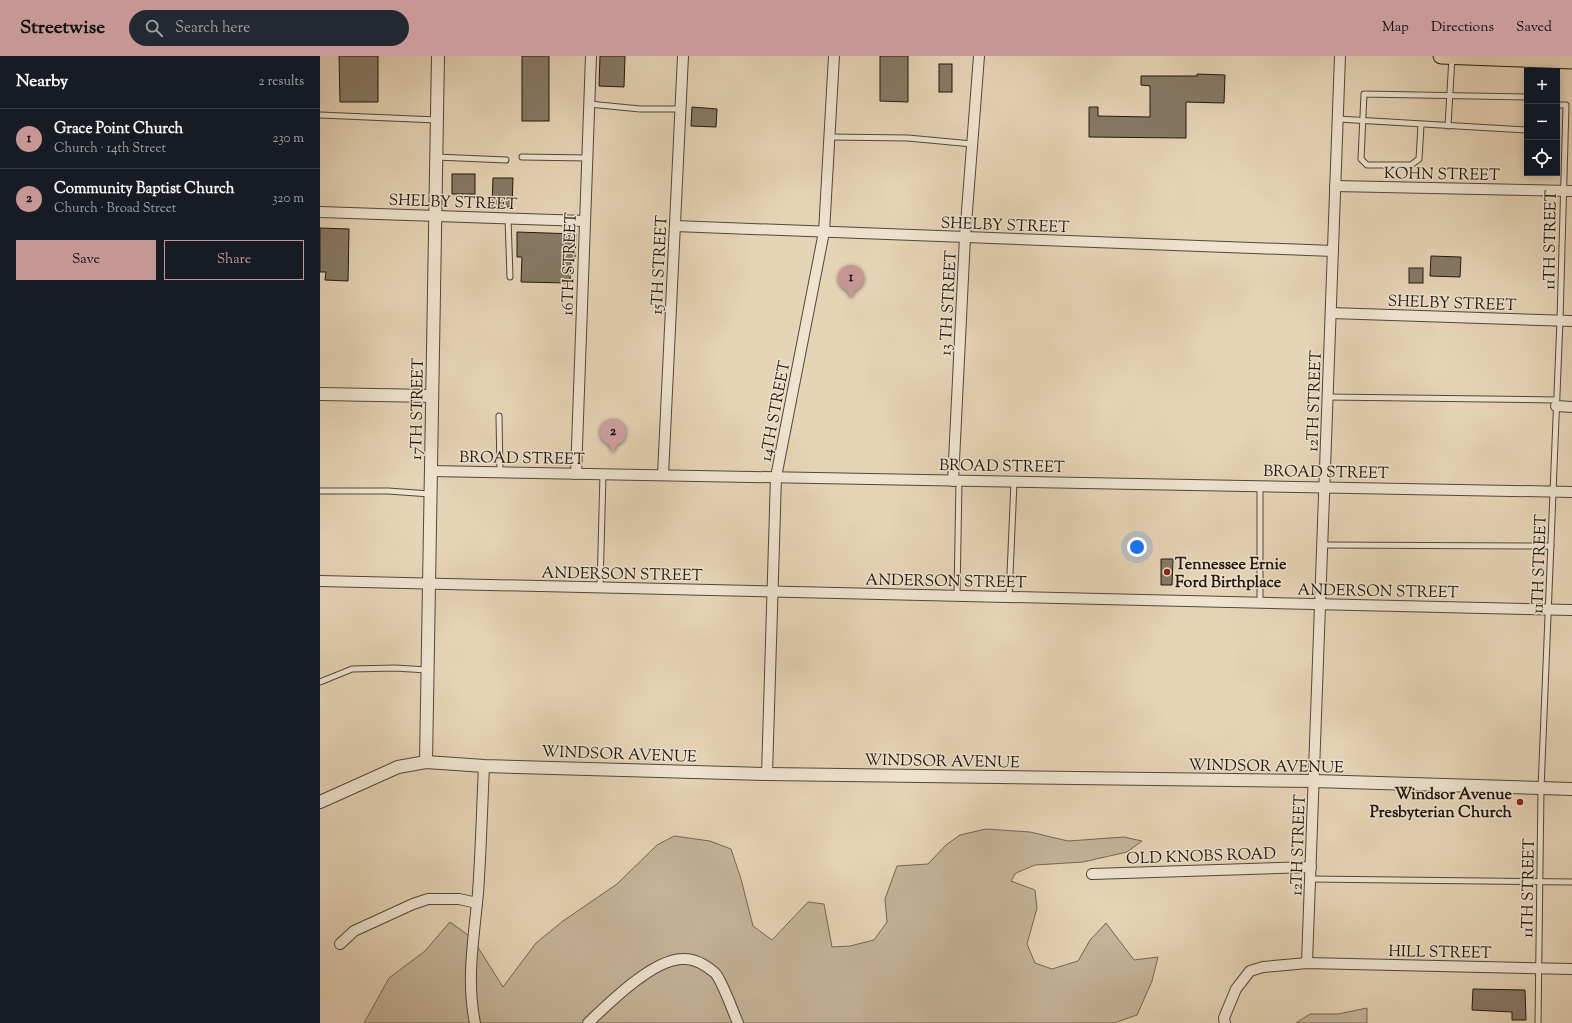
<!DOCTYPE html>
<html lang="en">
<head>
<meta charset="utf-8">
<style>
  :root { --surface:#171b24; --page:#242831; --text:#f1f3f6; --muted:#9ea1a6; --line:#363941; --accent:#c59692 }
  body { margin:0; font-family:"Sorts Mill Goudy",serif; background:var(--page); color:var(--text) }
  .controls { position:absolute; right:12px; top:12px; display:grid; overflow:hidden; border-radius:0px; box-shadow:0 2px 10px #0003 }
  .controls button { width:36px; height:36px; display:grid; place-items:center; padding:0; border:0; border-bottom:1px solid var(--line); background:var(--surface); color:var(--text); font:20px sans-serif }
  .you { position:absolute; left:817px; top:491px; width:14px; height:14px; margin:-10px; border:3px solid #fff; border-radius:50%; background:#1a73e8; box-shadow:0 0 0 6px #1a73e833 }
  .badge { display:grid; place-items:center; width:26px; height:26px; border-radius:50%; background:var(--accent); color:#111; font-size:13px; font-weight:700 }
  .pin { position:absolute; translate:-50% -33px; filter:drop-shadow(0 1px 2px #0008) }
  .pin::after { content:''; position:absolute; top:21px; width:14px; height:12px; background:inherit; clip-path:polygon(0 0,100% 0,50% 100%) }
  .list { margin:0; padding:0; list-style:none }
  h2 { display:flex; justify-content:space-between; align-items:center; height:52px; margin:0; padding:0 16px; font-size:17px }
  h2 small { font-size:13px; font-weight:400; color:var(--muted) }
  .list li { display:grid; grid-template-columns:26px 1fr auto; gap:12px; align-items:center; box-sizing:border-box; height:60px; padding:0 16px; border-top:1px solid var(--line) }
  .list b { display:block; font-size:15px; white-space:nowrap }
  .list p { margin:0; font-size:13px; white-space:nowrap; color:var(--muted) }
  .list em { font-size:13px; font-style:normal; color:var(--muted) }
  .actions { display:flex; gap:8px; padding:12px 16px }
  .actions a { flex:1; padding:9px 0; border:1px solid var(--accent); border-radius:0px; text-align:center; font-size:14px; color:var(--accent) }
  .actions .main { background:var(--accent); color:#111 }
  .icon { flex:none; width:22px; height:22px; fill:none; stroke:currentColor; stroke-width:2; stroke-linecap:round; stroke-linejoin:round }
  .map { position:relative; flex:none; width:1252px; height:967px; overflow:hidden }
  header { display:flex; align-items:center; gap:24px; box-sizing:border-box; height:56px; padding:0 20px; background:var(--accent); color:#111 }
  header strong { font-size:19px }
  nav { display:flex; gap:22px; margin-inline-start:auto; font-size:14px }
  .search { width:280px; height:36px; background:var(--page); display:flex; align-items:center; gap:10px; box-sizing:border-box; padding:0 14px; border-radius:22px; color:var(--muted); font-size:15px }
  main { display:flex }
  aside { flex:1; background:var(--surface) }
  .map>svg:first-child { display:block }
  .green { fill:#c5b49a; stroke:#736654 }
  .building { fill:#877a66; stroke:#21180f }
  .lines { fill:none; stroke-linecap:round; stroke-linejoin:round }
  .service-casing { stroke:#524739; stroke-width:7 }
  .minor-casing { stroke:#524739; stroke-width:12 }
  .tertiary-casing { stroke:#524739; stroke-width:14 }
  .primary-casing { stroke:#21180f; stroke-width:17 }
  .service { stroke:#efe3d0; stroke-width:5 }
  .minor { stroke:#efe3d0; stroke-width:10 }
  .tertiary { stroke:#efe3d0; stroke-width:12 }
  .primary { stroke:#e6d4b6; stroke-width:15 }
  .poi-dot { fill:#8f2418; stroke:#efe3d0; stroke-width:1.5 }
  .labels { text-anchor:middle; stroke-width:3; stroke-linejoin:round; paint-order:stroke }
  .street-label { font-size:16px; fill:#21180f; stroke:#efe3d0 }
  .poi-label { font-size:16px; font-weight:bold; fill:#21180f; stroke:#efe3d0; text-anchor:start }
</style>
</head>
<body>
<header>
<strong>Streetwise</strong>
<div class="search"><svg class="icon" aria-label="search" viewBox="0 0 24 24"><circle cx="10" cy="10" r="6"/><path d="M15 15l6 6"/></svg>Search here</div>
<nav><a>Map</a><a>Directions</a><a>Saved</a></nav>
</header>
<main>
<aside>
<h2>Nearby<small>2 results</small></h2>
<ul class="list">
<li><span class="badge">1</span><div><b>Grace Point Church</b><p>Church · 14th Street</p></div><em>230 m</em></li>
<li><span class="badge">2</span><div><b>Community Baptist Church</b><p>Church · Broad Street</p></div><em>320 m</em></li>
</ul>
<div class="actions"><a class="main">Save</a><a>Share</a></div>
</aside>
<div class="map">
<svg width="1252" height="967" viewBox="0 0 1252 967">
  <rect width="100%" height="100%" fill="#e6d4b6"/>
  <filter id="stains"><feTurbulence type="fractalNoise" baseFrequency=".005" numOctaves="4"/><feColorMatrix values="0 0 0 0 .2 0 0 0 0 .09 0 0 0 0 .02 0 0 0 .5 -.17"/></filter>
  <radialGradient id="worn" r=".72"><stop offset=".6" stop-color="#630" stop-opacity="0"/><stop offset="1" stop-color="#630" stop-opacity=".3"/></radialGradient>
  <g class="green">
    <path d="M666,773L710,776L748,785L804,781L822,785L807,796L763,806L715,809L696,817L691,825L715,834L717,852L707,888L715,907L732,913L758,905L770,884L786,867L814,904L838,901L832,925L817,959L794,967H44L69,922L105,895L130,866L152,882L183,931L216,887L243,865L297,828L337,789L354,780L390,785L411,793L421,823L433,870L452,884L488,846L504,848L512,891L530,890L554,884L567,866L565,843L577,810L608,808L626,789L640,779Z"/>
    <path d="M1047,952V967H976L990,958H1018Z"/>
  </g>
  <g class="building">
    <path d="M19,0H58V46H20Z"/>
    <rect x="202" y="0" width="27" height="65"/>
    <path d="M280,0H305L304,31L279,30Z"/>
    <path d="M560,0H588V46L560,45Z"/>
    <rect x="619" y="8" width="13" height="28"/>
    <path d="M877,18L905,19L904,47L866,46V82L769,81V51H778V60L830,61V30L821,29V20H877Z"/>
    <path d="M372,51L397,53L396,71L371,70Z"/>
    <rect x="132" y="118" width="23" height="20"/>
    <path d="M173,122H193L192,151H172Z"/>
    <path d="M0,172L29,173L28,225L5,224L6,216H0Z"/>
    <path d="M197,176L256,178L255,203H251L250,227L201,226L202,201H197Z"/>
    <path d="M1111,200L1141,201L1140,221L1110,220Z"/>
    <rect x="1089" y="212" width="14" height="15"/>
    <path d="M841,503H853L852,529H841Z"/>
    <path d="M1153,933L1205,934L1206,964H1192V956L1152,954Z"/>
  </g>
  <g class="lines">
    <defs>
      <g id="service">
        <path d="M269,48L320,53H360"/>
        <path d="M0,59L117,64"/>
        <path d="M1018,63L1207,74"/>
        <path d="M1101,69L1099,103L1091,109H1047L1041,103L1044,38L1207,41"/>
        <path d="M1128,70L1132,1"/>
        <path d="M510,81L588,82L652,88"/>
        <path d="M116,101L186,104"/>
        <path d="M202,101L267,102"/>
        <path d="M188,162L190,221"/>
        <path d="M1008,341L1236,344"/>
        <path d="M179,360L180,416"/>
        <path d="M0,435H68L110,438"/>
        <path d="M1002,489L1231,490"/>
        <path d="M280,532L283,418"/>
        <path d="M637,540L639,425"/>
        <path d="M689,541L694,426"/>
        <path d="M940,547V430"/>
        <path d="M0,626L32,613L75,612L107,614"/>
        <path d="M990,823L1252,826"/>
        <path d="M1218,967L1221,733L1240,264L1246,49H1237"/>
      </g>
      <g id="minor">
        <path d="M1015,130L1252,135"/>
        <path d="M0,156L265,165"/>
        <path d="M355,170L1013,195"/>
        <path d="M1011,257L1252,265"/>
        <path d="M1236,350L1252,351"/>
        <path d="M111,415L1252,436"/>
        <path d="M256,418L271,0"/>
        <path d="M343,419L363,0"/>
        <path d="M633,425L645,181L659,0"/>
        <path d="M0,525L1252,554"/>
        <path d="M447,718L456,421L504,176L514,0"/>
        <path d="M772,818L991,811"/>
        <path d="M20,888L34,875L93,848L108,843H139L157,847"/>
        <path d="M987,907L1020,0"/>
        <path d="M155,967C146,924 154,881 158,837C161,795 162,752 164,710"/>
        <path d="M268,967C289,947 332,904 362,903C374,902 386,909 395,917C402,924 413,956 418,967"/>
        <path d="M905,967L904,962L916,933L930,915L943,911L987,907L1252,913"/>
      </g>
      <g id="tertiary">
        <path d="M0,338L112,340"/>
        <path d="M106,706L118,0"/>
        <path d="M0,746L78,711L106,706L164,710L447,718L994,725L1252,733"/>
      </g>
      <path id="primary" d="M1121,0L1252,5"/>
    </defs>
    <use href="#service" class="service-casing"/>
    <use href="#minor" class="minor-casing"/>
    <use href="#tertiary" class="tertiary-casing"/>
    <use href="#primary" class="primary-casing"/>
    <use href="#service" class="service"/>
    <use href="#minor" class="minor"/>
    <use href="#tertiary" class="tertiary"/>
    <use href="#primary" class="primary"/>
  </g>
  <g class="poi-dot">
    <circle cx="847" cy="516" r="4"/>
    <circle cx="1200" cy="746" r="4"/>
  </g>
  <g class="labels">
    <g class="street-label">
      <text transform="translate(1122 117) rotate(1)" y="6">KOHN STREET</text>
      <text transform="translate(133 145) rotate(2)" y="6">SHELBY STREET</text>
      <text transform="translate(685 168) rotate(2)" y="6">SHELBY STREET</text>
      <text transform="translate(1229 184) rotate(-89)" y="6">11TH STREET</text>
      <text transform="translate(248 208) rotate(-88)" y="6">16TH STREET</text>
      <text transform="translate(338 209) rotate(-87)" y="6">15TH STREET</text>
      <text transform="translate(1132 246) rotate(2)" y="6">SHELBY STREET</text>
      <text transform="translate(627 247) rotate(-87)" y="6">13 TH STREET</text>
      <text transform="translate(993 345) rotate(-88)" y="6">12TH STREET</text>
      <text transform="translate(96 353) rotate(-89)" y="6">17TH STREET</text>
      <text transform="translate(454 355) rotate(-79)" y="6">14TH STREET</text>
      <text transform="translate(202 401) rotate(1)" y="6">BROAD STREET</text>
      <text transform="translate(682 409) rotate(1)" y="6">BROAD STREET</text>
      <text transform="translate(1006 415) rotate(1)" y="6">BROAD STREET</text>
      <text transform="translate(1218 508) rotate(-88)" y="6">11TH STREET</text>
      <text transform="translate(302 517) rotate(1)" y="6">ANDERSON STREET</text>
      <text transform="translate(626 524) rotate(1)" y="6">ANDERSON STREET</text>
      <text transform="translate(1058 534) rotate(1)" y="6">ANDERSON STREET</text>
      <text transform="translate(299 697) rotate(2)" y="6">WINDSOR AVENUE</text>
      <text transform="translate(622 704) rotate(1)" y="6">WINDSOR AVENUE</text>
      <text transform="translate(946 709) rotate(1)" y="6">WINDSOR AVENUE</text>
      <text transform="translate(977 789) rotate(-88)" y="6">12TH STREET</text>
      <text transform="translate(881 799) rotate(-2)" y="6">OLD KNOBS ROAD</text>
      <text transform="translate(1207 832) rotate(-89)" y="6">11TH STREET</text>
      <text transform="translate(1120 895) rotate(1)" y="6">HILL STREET</text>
    </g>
    <g class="poi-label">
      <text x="855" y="513">Tennessee Ernie<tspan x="855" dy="18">Ford Birthplace</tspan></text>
      <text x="1192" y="743" text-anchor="end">Windsor Avenue<tspan x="1192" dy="18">Presbyterian Church</tspan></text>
    </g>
  </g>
  <rect width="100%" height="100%" filter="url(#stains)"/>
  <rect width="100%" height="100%" fill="url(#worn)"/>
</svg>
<div class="controls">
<button>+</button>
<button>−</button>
<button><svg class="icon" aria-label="locate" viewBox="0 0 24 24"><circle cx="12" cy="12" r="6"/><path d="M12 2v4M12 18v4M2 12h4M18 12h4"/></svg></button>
</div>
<div class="you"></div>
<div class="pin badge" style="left:531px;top:242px">1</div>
<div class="pin badge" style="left:293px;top:396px">2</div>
</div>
</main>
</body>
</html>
